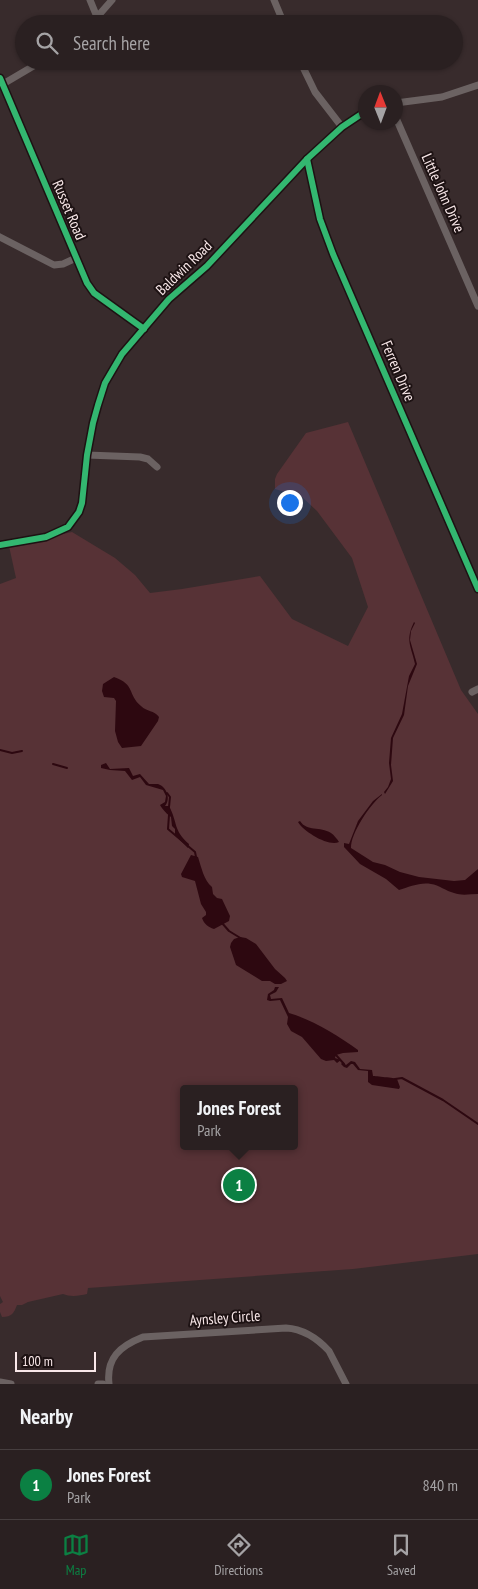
<!DOCTYPE html>
<html lang="en">
<head>
<meta charset="utf-8">
<style>
  :root { --surface:#2a2021; --page:#362d2e; --text:#f1f3f6; --muted:#a5a3a5; --line:#463e3f; --accent:#0b8043 }
  body { margin:0; font-family:"PT Sans Narrow",sans-serif; background:var(--page); color:var(--text) }
  .compass { position:absolute; left:358px; top:85px; width:45px; height:45px; border-radius:50%; background:var(--surface); box-shadow:0 1px 4px #0004; rotate:359deg }
  .scale { position:absolute; left:15px; bottom:12px; width:81px; box-sizing:border-box; padding-left:5px; border:2px solid #f9e8e9; border-top:0; font-size:14px; line-height:18px; white-space:nowrap; color:#f9e8e9; -webkit-text-stroke:4px #1d1213; paint-order:stroke }
  .you { position:absolute; left:289px; top:502px; width:18px; height:18px; margin:-12px; border:4px solid #fff; border-radius:50%; background:#1a73e8; box-shadow:0 0 0 8px #1a73e833 }
  .badge { display:grid; place-items:center; width:32px; height:32px; border-radius:50%; background:var(--accent); color:#fff; font-size:16px; font-weight:700 }
  .pin { position:absolute; translate:-50% -50%; border:2px solid #fff; box-shadow:0 1px 5px #0006 }
  .popup { position:absolute; left:180px; top:1085px; width:118px; height:65px; box-sizing:border-box; display:grid; place-content:center; border-radius:5px; background:var(--surface); filter:drop-shadow(0 1px 4px #0005); font-size:16px; white-space:nowrap; color:var(--muted) }
  .popup b { font-size:19px; color:var(--text) }
  .popup::after { content:''; position:absolute; left:50%; top:100%; margin-left:-10px; border:10px solid transparent; border-top-color:var(--surface) }
  .list { margin:0; padding:0; list-style:none }
  h2 { display:flex; justify-content:space-between; align-items:center; height:65px; margin:0; padding:0 20px; font-size:21px }
  h2 small { font-size:16px; font-weight:400; color:var(--muted) }
  .list li { display:grid; grid-template-columns:32px 1fr auto; gap:15px; align-items:center; box-sizing:border-box; height:70px; padding:0 20px; border-top:1px solid var(--line) }
  .list b { display:block; font-size:19px; white-space:nowrap }
  .list p { margin:0; font-size:16px; white-space:nowrap; color:var(--muted) }
  .list em { font-size:16px; font-style:normal; color:var(--muted) }
  .icon { flex:none; width:28px; height:28px; fill:none; stroke:currentColor; stroke-width:2; stroke-linecap:round; stroke-linejoin:round }
  .map { position:relative; flex:none; width:478px; height:1384px; overflow:hidden }
  .search { position:absolute; background:var(--surface); box-shadow:0 1px 4px #0004; left:15px; right:15px; top:15px; height:55px; display:flex; align-items:center; gap:12px; box-sizing:border-box; padding:0 18px; border-radius:28px; color:var(--muted); font-size:19px }
  .sheet { height:135px; background:var(--surface) }
  nav { display:flex; justify-content:space-around; align-items:center; box-sizing:border-box; height:70px; border-top:1px solid var(--line); background:var(--surface); font-size:14px; color:var(--muted) }
  nav a { display:grid; justify-items:center; gap:2px }
  nav .on { color:var(--accent) }
  .map>svg:first-child { display:block }
  .green { fill:#573236; fill-rule:evenodd }
  .water { fill:#2d0810 }
  .lines { fill:none; stroke-linecap:round; stroke-linejoin:round }
  .stream { stroke:#2d0810; stroke-width:2 }
  .minor { stroke:#6b6262; stroke-width:7 }
  .cycleway-casing { stroke:#1d1213; stroke-width:9 }
  .cycleway { stroke:#33b770; stroke-width:6 }
  .labels { text-anchor:middle; stroke-width:4; stroke-linejoin:round; paint-order:stroke }
  .street-label { font-size:15px; fill:#f9e8e9; stroke:#1d1213 }
</style>
</head>
<body>
<div class="map">
<svg width="478" height="1384" viewBox="0 0 478 1384">
  <rect width="100%" height="100%" fill="#382b2c"/>
  <path class="green" d="M348,422L461,690L478,714V1254L353,1269L88,1288L87,1294C79,1296 70,1297 63,1294L28,1302L22,1305H17C14,1313 12,1317 2,1317L0,1312V1304L3,1302L0,1296V584L16,578L9,546L72,532L115,558L135,575L150,593L182,589L260,576L292,619L348,646L368,607L352,558L317,511L302,497L275,489V479L277,474L306,433ZM184,1089H294V1146H184Z"/>
  <g class="water">
    <path d="M414,622L415,623L411,631L410,640L417,664L408,686L404,715L393,738L391,765L393,781L385,794L384,792L388,787L391,779L389,763L391,738L402,714L409,676L415,664C411,645 405,641 414,622Z"/>
    <path d="M114,677C136,685 127,694 141,706C147,712 154,710 159,717L158,721L141,746L122,748L118,742L115,731L116,701L114,698L104,697L102,691L103,684Z"/>
    <path d="M106,763L110,769L129,768L133,776L140,774L149,784C151,784 156,784 158,784C167,787 171,799 165,806H169C178,823 173,830 189,844L188,848L175,835V829L172,826L171,817C168,815 162,809 160,805L165,802L166,796L163,790L146,785L140,777L132,780L125,771L110,770L101,768V765Z"/>
    <path d="M382,794V795C371,803 350,834 351,848L373,862L385,865L400,872L419,877L454,881L465,880L478,869V894C470,894 462,896 454,893C446,891 439,885 431,884C420,882 409,887 399,890L386,879L360,864L344,847V843L349,844L358,821L373,801Z"/>
    <path d="M300,821C307,832 320,826 331,833C334,835 337,839 339,842C329,847 304,832 298,822Z"/>
    <path d="M191,855L198,857C201,866 204,881 212,887L213,894L217,898L222,899L230,916L229,921L214,929C208,927 204,924 202,918L206,915V912L201,904L195,881L182,877L181,874Z"/>
    <path d="M240,937L246,938L256,944L275,969L285,978L287,981L281,984H275L270,981H262L236,965L230,947L231,943L234,939Z"/>
    <path d="M275,987H279L276,992L270,995L271,999L282,998L289,1013C313,1020 337,1035 358,1050V1052L343,1053L336,1055L335,1058L341,1060L337,1063L334,1060L326,1061L321,1059L302,1037L291,1031L287,1024L288,1017L280,1000L270,1001L267,1000L268,994L274,990Z"/>
    <path d="M351,1061L355,1062L360,1069L372,1070L373,1076C375,1076 395,1078 397,1079L400,1087L399,1089L372,1085L368,1082V1071L358,1070L353,1064H351L347,1068L344,1067L341,1064L343,1062L346,1065Z"/>
  </g>
  <g class="lines">
    <g class="stream">
      <path d="M0,750L12,753L22,751"/>
      <path d="M53,764L67,768"/>
      <path d="M167,793L170,797L169,807"/>
      <path d="M169,815L168,829L195,852L196,857"/>
      <path d="M222,923L229,931L242,939"/>
      <path d="M336,1055L344,1064"/>
      <path d="M395,1079L402,1078L443,1100L478,1124"/>
    </g>
    <g class="minor">
      <path d="M90,0L97,17"/>
      <path d="M274,0L284,24"/>
      <path d="M91,24L112,0"/>
      <path d="M300,61L315,92L342,127"/>
      <path d="M0,78L87,283L94,293L144,329"/>
      <path d="M3,84L42,61"/>
      <path d="M396,103L442,97L478,85"/>
      <path d="M396,118L478,306"/>
      <path d="M307,159L320,219L333,254L478,589"/>
      <path d="M0,237L54,265L63,264L76,258"/>
      <path d="M87,455L140,457L148,459L157,467"/>
      <path d="M0,545L46,537L68,527L79,512L82,503L87,455L93,423L98,405L105,383L122,354L169,299L207,266L307,159L342,127L366,111"/>
      <path d="M472,692L478,689"/>
      <path d="M0,1382L11,1384"/>
      <path d="M98,1384H103"/>
      <path d="M109,1384C106,1358 120,1346 143,1337L286,1328C304,1329 317,1338 329,1351L346,1384"/>
    </g>
    <defs>
      <g id="cycleway">
        <path d="M0,78L87,283L94,293L144,329"/>
        <path d="M307,159L320,219L333,254L478,589"/>
        <path d="M0,545L46,537L68,527L79,512L82,503L87,455L93,423L98,405L105,383L122,354L169,299L207,266L307,159L342,127L366,111"/>
      </g>
    </defs>
    <use href="#cycleway" class="cycleway-casing"/>
    <use href="#cycleway" class="cycleway"/>
  </g>
  <g class="labels">
    <g class="street-label">
      <text transform="translate(443 193) rotate(66)" y="5">Little John Drive</text>
      <text transform="translate(69 210) rotate(67)" y="5">Russet Road</text>
      <text transform="translate(184 268) rotate(-44)" y="5">Baldwin Road</text>
      <text transform="translate(398 371) rotate(67)" y="5">Ferren Drive</text>
      <text transform="translate(225 1318) rotate(-4)" y="5">Aynsley Circle</text>
    </g>
  </g>
</svg>
<svg class="compass" viewBox="-18 -18 36 36"><path d="M0-13l5 13h-10z" fill="#e53935"/><path d="M0 13l5-13h-10z" fill="#a5a3a5"/></svg>
<div class="scale">100 m</div>
<div class="you"></div>
<div class="pin badge" style="left:239px;top:1185px">1</div>
<div class="popup"><b>Jones Forest</b>Park</div>
<div class="search"><svg class="icon" aria-label="search" viewBox="0 0 24 24"><circle cx="10" cy="10" r="6"/><path d="M15 15l6 6"/></svg>Search here</div>
</div>
<section class="sheet">
<h2>Nearby<small></small></h2>
<ul class="list">
<li><span class="badge">1</span><div><b>Jones Forest</b><p>Park</p></div><em>840 m</em></li>
</ul>
</section>
<nav>
<a class="on"><svg class="icon" aria-label="map" viewBox="0 0 24 24"><path d="M3 6l6-2 6 2 6-2v14l-6 2-6-2-6 2zM9 4v14M15 6v14"/></svg>Map</a>
<a><svg class="icon" aria-label="directions" viewBox="0 0 24 24"><path d="M12 3l9 9-9 9-9-9zM9 14v-3h6M13 9l2 2-2 2"/></svg>Directions</a>
<a><svg class="icon" aria-label="saved" viewBox="0 0 24 24"><path d="M7 4h10v16l-5-4-5 4z"/></svg>Saved</a>
</nav>
</body>
</html>
